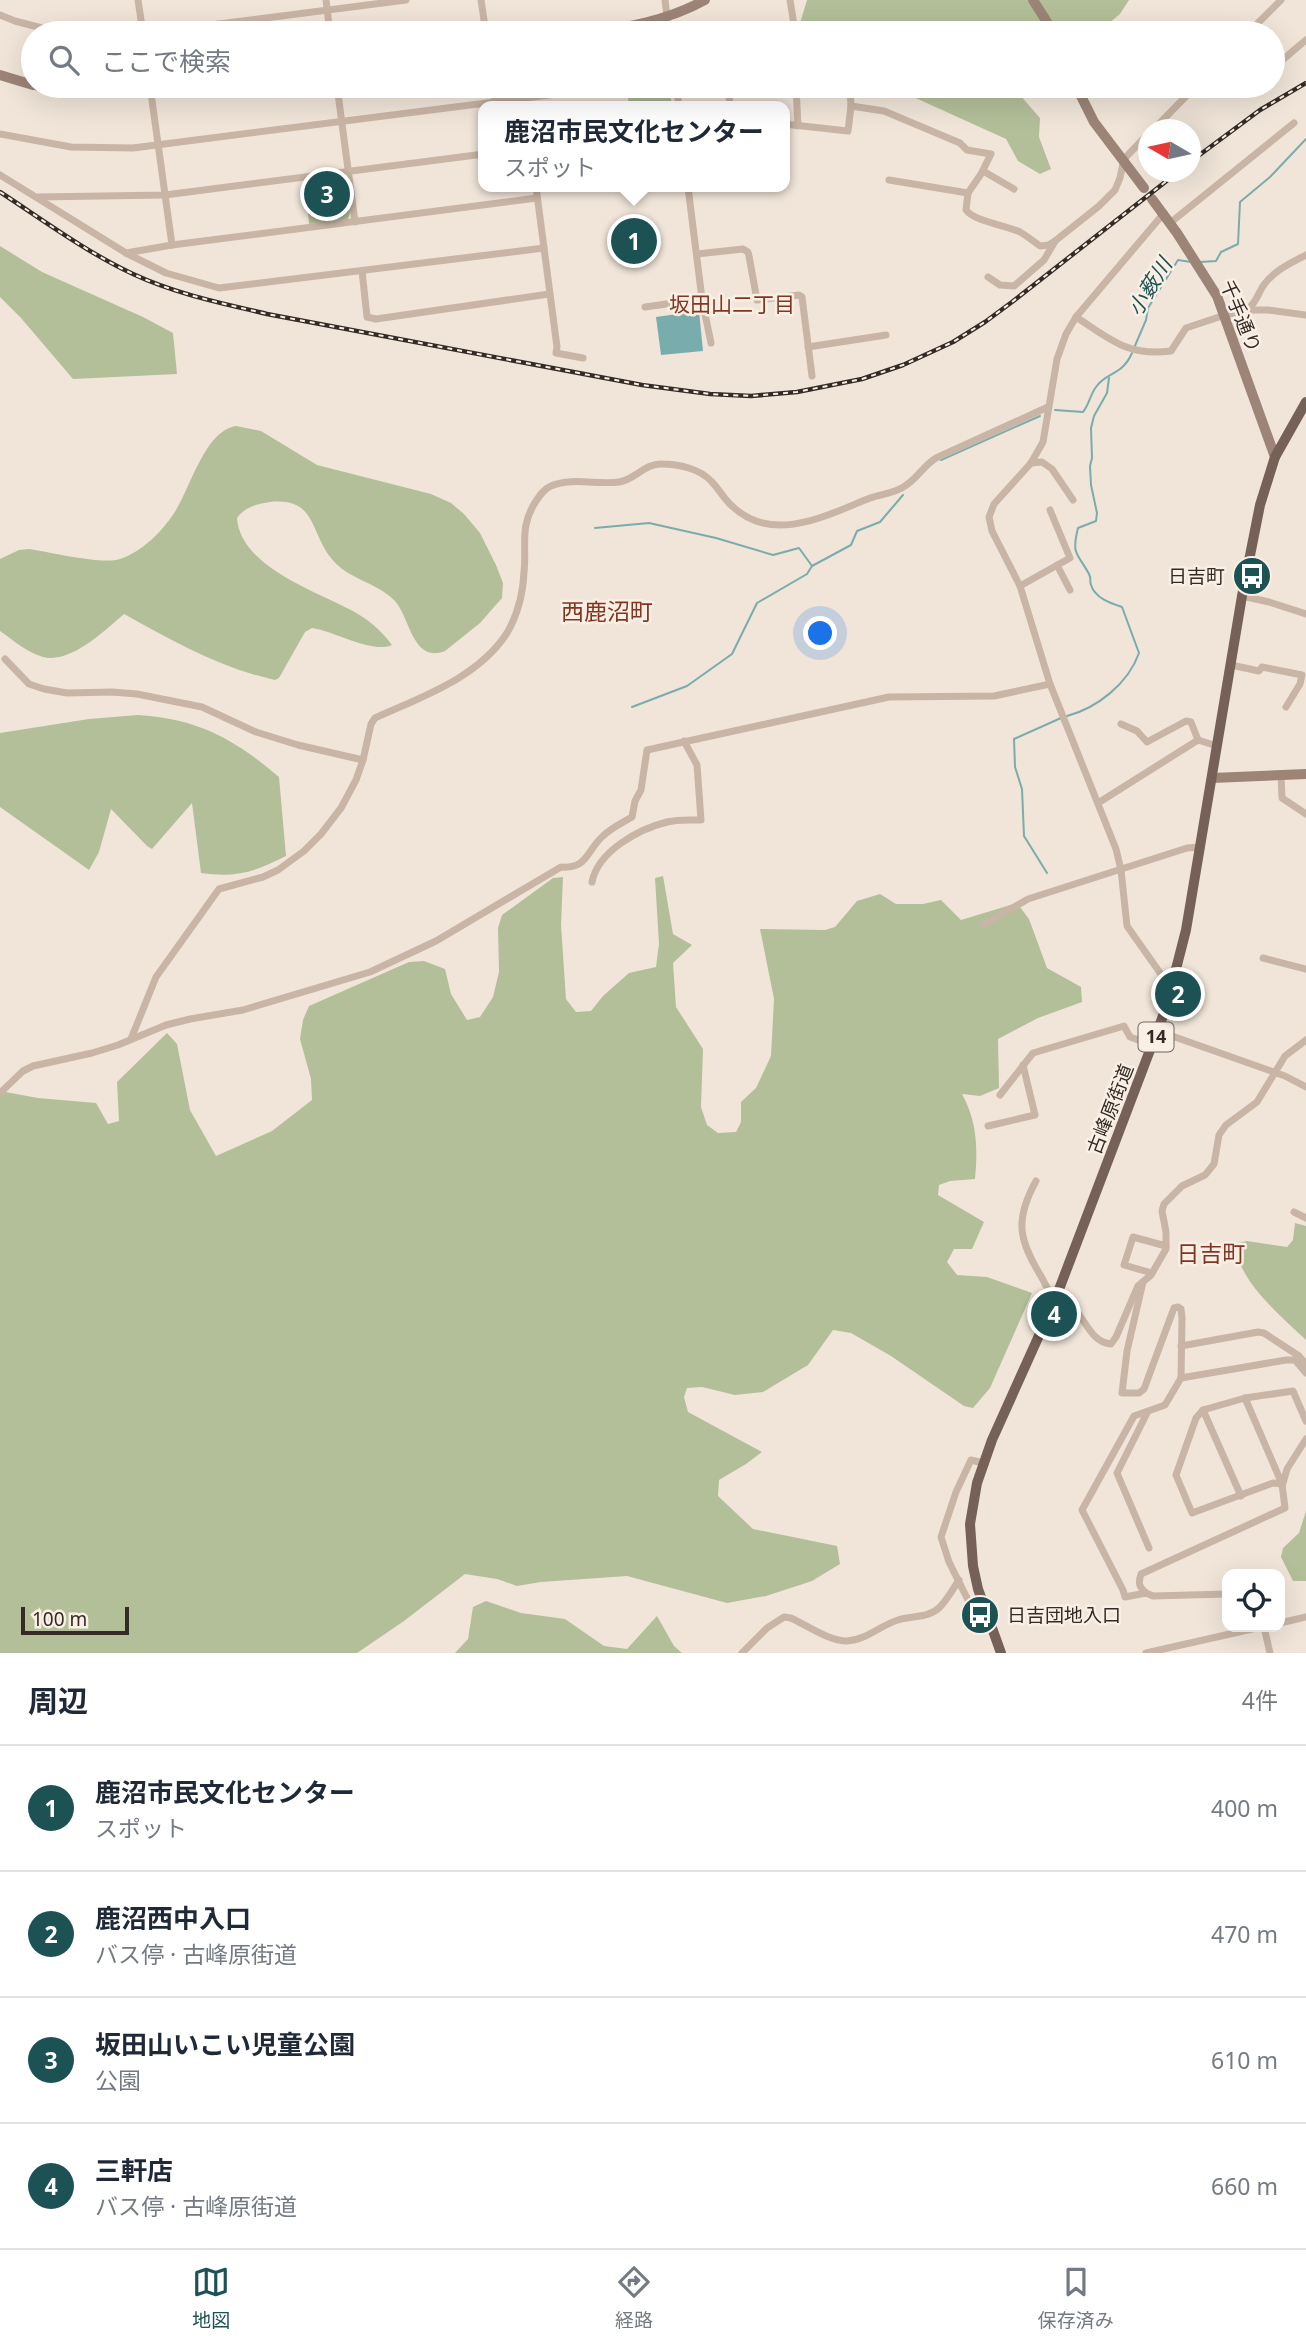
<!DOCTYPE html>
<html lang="ja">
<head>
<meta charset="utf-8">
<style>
  :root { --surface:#fff; --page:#f6f6f7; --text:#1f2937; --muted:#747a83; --line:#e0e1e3; --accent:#1d5255 }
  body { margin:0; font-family:"Noto Sans","Noto Sans JP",sans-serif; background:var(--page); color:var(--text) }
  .controls { position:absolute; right:21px; bottom:21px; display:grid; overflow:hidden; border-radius:14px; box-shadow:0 7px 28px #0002 }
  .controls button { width:63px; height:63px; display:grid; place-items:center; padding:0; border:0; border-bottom:2px solid var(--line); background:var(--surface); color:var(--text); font:35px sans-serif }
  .compass { position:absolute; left:1138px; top:119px; width:63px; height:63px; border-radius:50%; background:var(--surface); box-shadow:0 7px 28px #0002; rotate:279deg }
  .scale { position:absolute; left:21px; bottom:18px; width:108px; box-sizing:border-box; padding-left:7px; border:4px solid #342b26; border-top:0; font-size:19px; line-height:24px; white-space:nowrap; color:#342b26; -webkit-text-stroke:5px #f9efe5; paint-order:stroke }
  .you { position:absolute; left:821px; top:634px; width:24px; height:24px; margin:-18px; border:5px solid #fff; border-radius:50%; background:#1a73e8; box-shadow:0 0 0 10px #1a73e833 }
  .badge { display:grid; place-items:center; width:46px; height:46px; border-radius:50%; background:var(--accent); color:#fff; font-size:23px; font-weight:700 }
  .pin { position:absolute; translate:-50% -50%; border:4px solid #fff; box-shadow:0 2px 7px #0006 }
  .popup { position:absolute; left:478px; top:101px; width:312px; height:91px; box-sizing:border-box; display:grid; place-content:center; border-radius:14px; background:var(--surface); filter:drop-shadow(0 2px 5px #0005); font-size:23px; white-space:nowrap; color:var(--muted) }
  .popup b { font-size:26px; color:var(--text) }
  .popup::after { content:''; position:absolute; left:50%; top:100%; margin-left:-14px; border:14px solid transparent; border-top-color:var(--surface) }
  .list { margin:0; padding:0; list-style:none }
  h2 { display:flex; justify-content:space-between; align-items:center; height:91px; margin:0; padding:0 28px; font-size:30px }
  h2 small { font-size:23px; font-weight:400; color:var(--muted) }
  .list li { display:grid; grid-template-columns:46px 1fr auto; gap:21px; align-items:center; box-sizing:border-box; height:126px; padding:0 28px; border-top:2px solid var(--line) }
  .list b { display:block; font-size:26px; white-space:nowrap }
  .list p { margin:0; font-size:23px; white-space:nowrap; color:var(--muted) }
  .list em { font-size:23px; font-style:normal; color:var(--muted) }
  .icon { flex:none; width:38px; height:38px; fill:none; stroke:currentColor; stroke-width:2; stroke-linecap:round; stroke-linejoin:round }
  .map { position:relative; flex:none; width:1306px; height:1653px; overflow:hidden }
  .search { position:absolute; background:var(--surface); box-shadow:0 7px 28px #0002; left:21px; right:21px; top:21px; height:77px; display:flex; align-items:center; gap:18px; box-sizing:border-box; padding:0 24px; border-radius:38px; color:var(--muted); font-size:26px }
  .sheet { height:595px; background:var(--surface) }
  nav { display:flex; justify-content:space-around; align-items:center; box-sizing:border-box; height:98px; border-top:2px solid var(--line); background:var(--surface); font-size:19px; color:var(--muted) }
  nav a { display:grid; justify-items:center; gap:4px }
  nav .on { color:var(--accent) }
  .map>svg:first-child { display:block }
  .green { fill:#b3bf99 }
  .water { fill:#79acad }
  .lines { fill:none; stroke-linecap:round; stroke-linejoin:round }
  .stream { stroke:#79acad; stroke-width:2 }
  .street { stroke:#c9b5a5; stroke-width:7 }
  .secondary { stroke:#9c8477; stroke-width:10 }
  .primary { stroke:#766158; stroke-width:10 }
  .rail-casing { stroke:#342b26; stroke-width:4.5 }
  .rail { stroke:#f9efe5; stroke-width:2; stroke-dasharray:5; stroke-linecap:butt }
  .labels { text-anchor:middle; stroke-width:5; stroke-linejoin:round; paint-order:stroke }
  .shield { fill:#f9efe5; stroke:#6f665f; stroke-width:2 }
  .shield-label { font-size:18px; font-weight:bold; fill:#342b26 }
  .street-label { font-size:19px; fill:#342b26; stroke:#f9efe5 }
  .poi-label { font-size:19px; fill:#342b26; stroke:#f9efe5; text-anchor:end }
  .water-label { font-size:21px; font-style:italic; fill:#1d5255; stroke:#f9efe5 }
  .neighbourhood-label { font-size:21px; fill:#823621; stroke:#f9efe5 }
  .quarter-label { font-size:23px; fill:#823621; stroke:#f9efe5 }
</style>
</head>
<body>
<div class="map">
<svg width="1306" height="1653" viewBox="0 0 1306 1653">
  <rect width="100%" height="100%" fill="#f1e5d9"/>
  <g class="green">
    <path d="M807,0H1129L1120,14L1097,33H797Z"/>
    <path d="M653,86H669L672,106H629L627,90Z"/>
    <path d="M875,86H1012L1040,118L1039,137L1051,169L1040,174L1018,161L1006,139L909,95Z"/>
    <path d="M340,176L346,179L350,213L348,219L309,224L305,181Z"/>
    <path d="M0,246L42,272L143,317L173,333L177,374L73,379L21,318L0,297Z"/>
    <path d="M236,426L261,431L317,465L431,494L451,503L464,514L480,533L496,565L503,583L502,598L480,623L445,651C412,664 410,616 394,600C376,582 347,579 331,558C310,532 316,497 270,502C256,504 245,507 237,518C240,566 315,591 351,610C368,619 381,630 392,645C373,654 334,631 312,628L305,632L279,678L275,680C220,668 173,641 124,614C105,630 71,664 43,657C28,653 13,640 0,631V559L19,550L29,549C50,552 102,565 120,559C142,552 164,530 176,510C191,486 205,431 236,426Z"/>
    <path d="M138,715C199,719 234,739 279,777L286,856C254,872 237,878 201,873L192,803L152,849L147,846L111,809L99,852L89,870L0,807V733L89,719Z"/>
    <path d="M663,876L673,934L692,945L673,963L676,1007L703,1049L701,1107L707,1125L718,1133L736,1132L741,1122V1102L756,1088L771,1056L774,999L760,929L825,930L835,927L857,901L880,894L896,904H923L941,900L961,920L1017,903L1029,919L1047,968L1081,987L1082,1002L1038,1018L998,1039L999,1088L980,1096L962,1094C977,1121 978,1148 975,1179L950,1181L939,1185L938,1195L984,1222L972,1249H954L947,1262L957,1275L987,1277L1032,1293L990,1388L973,1408L964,1406L891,1356L851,1333L833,1330L808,1365L763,1392L735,1395L702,1387L687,1388L684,1397L688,1412L762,1452L746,1464L719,1480L718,1496L753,1529L837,1546L840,1564L812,1581L766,1596L727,1603L627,1576L541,1582L517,1586L497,1579L465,1574L404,1621L357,1653H0V1091L38,1098L96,1103L108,1124L119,1121L117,1082L167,1033L177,1044L190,1110L216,1156L272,1131L312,1100L311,1079L300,1039L303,1020L309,1006L409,962L424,961L445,969L451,994L467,1020L480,1017L493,997L499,972L498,928L502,915L553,878L563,877L561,925L566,999L576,1012L591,1011L603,996L629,973L656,967L659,944L655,878Z"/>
    <path d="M1295,1223L1306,1226V1340C1283,1318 1233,1277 1237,1243L1247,1241L1287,1247L1293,1240Z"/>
    <path d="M1306,1511V1581H1293L1281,1557L1283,1548L1299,1533Z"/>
    <path d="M486,1601L521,1613L565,1619L604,1646L627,1649L657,1616L674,1646L682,1653H455L468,1639L473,1607Z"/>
  </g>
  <path class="water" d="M699,311L703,351L661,355L656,317Z"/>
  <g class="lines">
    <g class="stream">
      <path d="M1200,262L1216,261L1221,252L1238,244L1240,202L1270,177L1306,139"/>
      <path d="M1134,348L1146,320L1148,308L1178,260L1191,262"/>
      <path d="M1055,410L1083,412C1089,405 1090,395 1096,387C1106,372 1122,376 1132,353"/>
      <path d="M941,460L1040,416"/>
      <path d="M595,528L649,523L716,538L773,555L799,548L812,566"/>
      <path d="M632,707L687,686L732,654L757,603L807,574L812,566L851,545L857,531L880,522L903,495"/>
      <path d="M1067,716C1097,708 1128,684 1139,653L1122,607C1110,603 1095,598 1091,585C1089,578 1092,581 1089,574C1078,553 1071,556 1078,528L1096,521L1097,513L1091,485L1090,466L1092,458L1091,428L1094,416L1107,393L1109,378"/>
      <path d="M1047,873L1024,836L1022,789L1015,767L1014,739L1061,718"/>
    </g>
    <g class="street">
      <path d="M138,0L143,33"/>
      <path d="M326,0L330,33"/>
      <path d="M481,0L486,33"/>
      <path d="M665,0L669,33"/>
      <path d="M0,15L15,21L61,33"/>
      <path d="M148,33L406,0"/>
      <path d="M726,33L794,25L790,0"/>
      <path d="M1248,33L1281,0"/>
      <path d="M1273,68L1306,40"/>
      <path d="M150,86L172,245"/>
      <path d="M337,86L355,222"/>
      <path d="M493,86L495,106"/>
      <path d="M676,86L679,106"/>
      <path d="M728,86L730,106"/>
      <path d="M796,86L798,126"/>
      <path d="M851,106L884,111L960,143L967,150L991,154L981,174L968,193L966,210C975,222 1006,225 1020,232C1027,236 1033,241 1040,246L1049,245L1055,241L1099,206L1115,190L1120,178L1124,159L1148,134"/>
      <path d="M784,124L848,131L851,106L850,86"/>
      <path d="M1153,130L1196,86"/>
      <path d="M0,134L71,147L133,148L619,86"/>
      <path d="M983,171L1014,189"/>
      <path d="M0,175L126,253L166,273L219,288L544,248"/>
      <path d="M889,180L968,193"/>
      <path d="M536,187L557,347L556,353L583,358"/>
      <path d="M688,187L702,299L711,343"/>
      <path d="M38,197L165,195L484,154"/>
      <path d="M1164,213L1076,317L1066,334L1057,359L1043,442L1031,463L994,504L989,517L992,531L1020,586L1050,684L1116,849L1121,870L1127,926L1163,977L1173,986"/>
      <path d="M1170,223L1294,123"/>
      <path d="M126,253L172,245L537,198"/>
      <path d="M697,254L743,249L748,252L749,256L757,300L799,295L802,297L812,376"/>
      <path d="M362,271L367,317L376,319L549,294"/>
      <path d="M988,277L1000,285L1014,286L1044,260L1054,243"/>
      <path d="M645,307L702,299"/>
      <path d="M1247,310C1256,303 1257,296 1263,286C1273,271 1291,263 1306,255"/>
      <path d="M1076,317C1110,339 1128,357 1171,351L1186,328L1225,315L1247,310H1268L1306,315"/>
      <path d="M808,347L886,335"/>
      <path d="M1031,463L1042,462L1052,469L1073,500"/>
      <path d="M1057,565L1070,590"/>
      <path d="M1020,586L1070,558L1050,510"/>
      <path d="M1242,596L1269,602L1306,614"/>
      <path d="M5,659L29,684L44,689L67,693L112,692L137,694L202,707L256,732L298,745L363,760"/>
      <path d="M1231,665L1259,671L1262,667L1302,675L1300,684L1286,707"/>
      <path d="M1121,724L1137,731L1147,742L1186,721L1191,722L1198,740"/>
      <path d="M1281,775L1282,798L1306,814"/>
      <path d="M1098,803L1198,740L1217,746"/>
      <path d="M592,882C598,851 639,829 667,822C678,819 690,820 701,820L697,765L684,741"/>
      <path d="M983,925L1028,899L1187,848L1199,847"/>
      <path d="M1263,958L1306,969"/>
      <path d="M1158,1031L1285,1076L1306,1087"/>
      <path d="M131,1039L156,977L219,889L263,877L278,870L304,851L321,834L341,808L356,780L363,760L371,724L375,718C421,697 478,678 507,633C518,614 523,594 524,572C527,544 519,527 536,501C540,495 544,489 551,486C572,477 597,485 619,482C635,480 645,463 662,464C679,464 700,469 711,481C719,489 724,499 732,506C773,545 827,515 870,498C881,494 896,493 905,486C918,478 922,467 936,458L1048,407"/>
      <path d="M0,1093L23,1071L33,1066L92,1053L118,1045L166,1025L190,1019L243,1010L370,972L436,941L561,867C588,869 586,851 603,836C611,828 622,823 632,817L635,801L641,790L647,750L889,697L994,696L1050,684"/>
      <path d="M1000,1095L1033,1053L1124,1026L1130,1037L1153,1045"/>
      <path d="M988,1126L1035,1115L1023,1065"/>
      <path d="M1036,1181C1014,1221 1019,1240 1042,1278C1046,1285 1050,1296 1057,1301C1063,1305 1070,1305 1076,1311C1087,1323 1092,1342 1111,1344L1116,1337L1138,1286L1151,1275L1166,1249V1232L1162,1211L1164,1204L1182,1186L1205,1175L1214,1164L1219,1135L1226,1125L1257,1102L1285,1056L1306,1040"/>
      <path d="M1294,1212L1306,1218"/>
      <path d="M1152,1273L1124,1265L1133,1237L1166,1246"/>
      <path d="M1143,1282L1127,1351L1122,1393H1139L1144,1389L1174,1308L1178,1307L1181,1309L1182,1318L1181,1378L1165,1405L1134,1416L1082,1510L1123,1590L1125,1597L1146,1593L1153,1596L1227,1594"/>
      <path d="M1181,1346L1258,1332L1264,1333L1299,1356L1306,1364"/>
      <path d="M1181,1378L1286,1360H1295L1306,1373"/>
      <path d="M1203,1410L1241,1496"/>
      <path d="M1147,1413L1117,1473L1149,1548"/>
      <path d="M983,1463L971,1460L956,1492L941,1537L949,1562L968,1600L985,1610"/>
      <path d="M1283,1483L1287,1469L1306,1439"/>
      <path d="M1282,1484L1273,1483L1192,1513L1176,1475L1196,1418L1203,1410L1245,1398L1293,1391L1306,1421"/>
      <path d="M1146,1593C1139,1587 1138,1583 1141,1574L1285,1508L1282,1484L1245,1398"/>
      <path d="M1280,1623L1306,1617"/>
      <path d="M1264,1627L1270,1653"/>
      <path d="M742,1653L767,1628L784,1617L791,1618C808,1626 829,1641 847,1641C866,1640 881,1625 898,1620C912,1615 928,1619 940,1607C947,1600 953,1589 959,1580"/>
      <path d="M1146,1653L1261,1627"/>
    </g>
    <g class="secondary">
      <path d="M1033,0L1054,33"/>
      <path d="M587,33C627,28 669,20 705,0"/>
      <path d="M0,75L33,85"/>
      <path d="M38,86C87,94 132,92 181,86"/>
      <path d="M1076,86L1094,122L1144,188"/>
      <path d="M1152,199L1177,233L1217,296L1275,457"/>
      <path d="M1212,778L1306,774"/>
    </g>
    <path class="primary" d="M1001,1653L978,1589L973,1566L970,1524L977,1483L992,1440L1055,1300L1166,1008L1186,930L1242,596L1260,505L1275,457L1306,402"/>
    <defs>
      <g id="rail">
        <path d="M1190,162L1260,110L1306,83"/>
        <path d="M0,192C43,220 86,252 133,274C176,294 221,303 267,314L642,385L710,394L751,396L797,392L862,379L903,365L953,342L985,322L1012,302L1178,172"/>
      </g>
    </defs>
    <use href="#rail" class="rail-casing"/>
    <use href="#rail" class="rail"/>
  </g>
  <defs>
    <symbol id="bus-disc" viewBox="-11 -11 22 22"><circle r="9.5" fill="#1d5255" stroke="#f9efe5"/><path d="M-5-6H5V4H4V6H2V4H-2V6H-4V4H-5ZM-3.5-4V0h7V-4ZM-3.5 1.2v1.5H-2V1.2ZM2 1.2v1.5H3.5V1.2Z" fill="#fff"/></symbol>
  </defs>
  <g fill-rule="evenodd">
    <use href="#bus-disc" x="1230" y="554" width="44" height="44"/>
    <use href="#bus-disc" x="958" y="1593" width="44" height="44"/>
  </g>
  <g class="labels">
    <rect class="shield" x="1138.5" y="1022.5" width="35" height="29" rx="5"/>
    <g class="shield-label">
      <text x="1156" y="1043">14</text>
    </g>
    <g class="street-label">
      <text transform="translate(1241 316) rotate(68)" y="7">千手通り</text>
      <text transform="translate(1110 1109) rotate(-69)" y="7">古峰原街道</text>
    </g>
    <g class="poi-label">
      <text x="1225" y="583">日吉町</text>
      <text x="1007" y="1622" text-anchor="start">日吉団地入口</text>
    </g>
    <g class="water-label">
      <text transform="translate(1150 287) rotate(-58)" y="7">小薮川</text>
    </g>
    <g class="neighbourhood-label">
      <text x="732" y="312">坂田山二丁目</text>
    </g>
    <g class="quarter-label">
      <text x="607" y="620">西鹿沼町</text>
      <text x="1211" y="1262">日吉町</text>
    </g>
  </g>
</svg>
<div class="controls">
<button><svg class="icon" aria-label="locate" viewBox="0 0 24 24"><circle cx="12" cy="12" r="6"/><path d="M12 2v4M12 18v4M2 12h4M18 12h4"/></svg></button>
</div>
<svg class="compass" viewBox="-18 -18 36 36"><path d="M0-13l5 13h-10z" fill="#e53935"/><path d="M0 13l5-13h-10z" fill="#747a83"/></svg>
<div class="scale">100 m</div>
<div class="you"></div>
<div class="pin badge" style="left:634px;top:241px">1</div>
<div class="popup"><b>鹿沼市民文化センター</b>スポット</div>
<div class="pin badge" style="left:1178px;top:994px">2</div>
<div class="pin badge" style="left:327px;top:194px">3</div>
<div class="pin badge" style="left:1054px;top:1314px">4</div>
<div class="search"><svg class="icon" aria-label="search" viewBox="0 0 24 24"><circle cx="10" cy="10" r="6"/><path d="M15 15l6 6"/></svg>ここで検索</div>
</div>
<section class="sheet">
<h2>周辺<small>4件</small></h2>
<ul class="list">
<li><span class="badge">1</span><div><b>鹿沼市民文化センター</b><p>スポット</p></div><em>400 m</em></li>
<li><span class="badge">2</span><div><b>鹿沼西中入口</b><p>バス停 · 古峰原街道</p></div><em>470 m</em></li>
<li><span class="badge">3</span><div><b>坂田山いこい児童公園</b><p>公園</p></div><em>610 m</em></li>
<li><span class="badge">4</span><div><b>三軒店</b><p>バス停 · 古峰原街道</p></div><em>660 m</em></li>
</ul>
</section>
<nav>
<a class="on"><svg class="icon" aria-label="map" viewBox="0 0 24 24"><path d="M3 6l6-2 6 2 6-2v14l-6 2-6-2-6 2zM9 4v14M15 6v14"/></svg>地図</a>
<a><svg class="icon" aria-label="directions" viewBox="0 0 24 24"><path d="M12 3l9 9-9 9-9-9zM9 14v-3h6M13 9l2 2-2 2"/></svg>経路</a>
<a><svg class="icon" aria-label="saved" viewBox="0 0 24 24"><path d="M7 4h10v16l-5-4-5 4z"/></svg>保存済み</a>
</nav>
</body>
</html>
